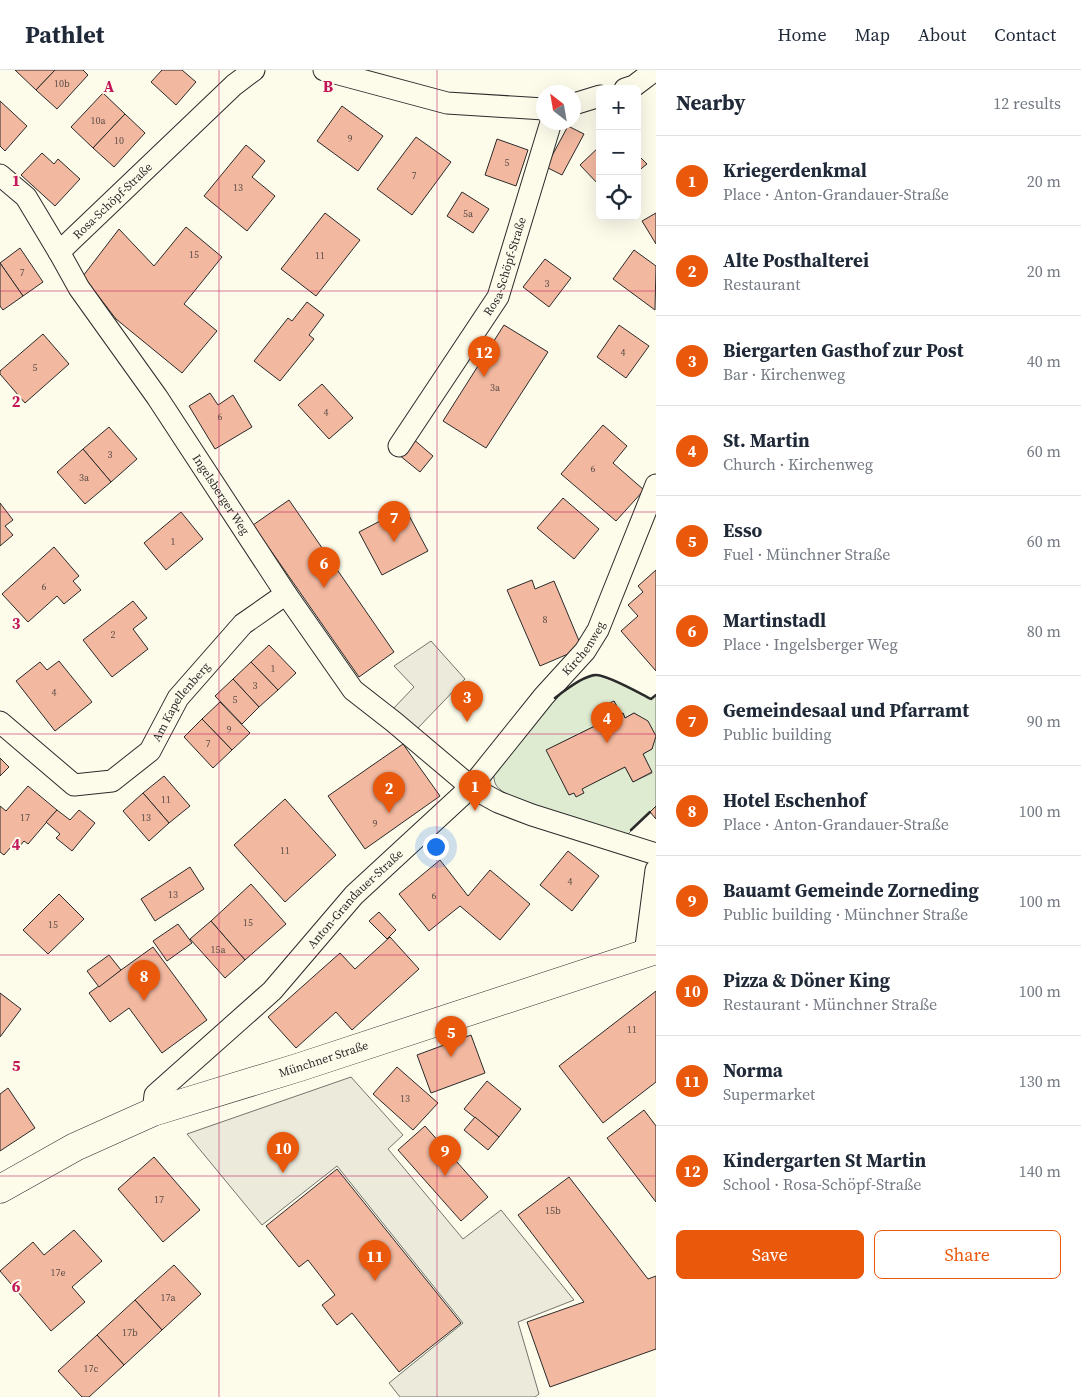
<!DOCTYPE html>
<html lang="en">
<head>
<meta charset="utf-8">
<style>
  :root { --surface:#fff; --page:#f6f6f7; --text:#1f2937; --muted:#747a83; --line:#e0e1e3; --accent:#ea580c }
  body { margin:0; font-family:"Source Serif 4",serif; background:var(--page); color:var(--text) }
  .controls { position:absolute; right:15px; top:15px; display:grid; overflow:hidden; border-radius:8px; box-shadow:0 5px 20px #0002 }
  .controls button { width:45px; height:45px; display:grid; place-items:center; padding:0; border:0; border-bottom:1px solid var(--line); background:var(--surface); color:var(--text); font:25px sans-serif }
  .compass { position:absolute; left:536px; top:15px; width:45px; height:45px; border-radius:50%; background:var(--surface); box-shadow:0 5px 20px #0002; rotate:329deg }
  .you { position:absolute; left:435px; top:776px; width:18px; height:18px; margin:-12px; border:4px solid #fff; border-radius:50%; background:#1a73e8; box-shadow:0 0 0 8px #1a73e833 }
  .badge { display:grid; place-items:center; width:32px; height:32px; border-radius:50%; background:var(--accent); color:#fff; font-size:16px; font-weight:700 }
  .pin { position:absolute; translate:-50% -41px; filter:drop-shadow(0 1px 2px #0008) }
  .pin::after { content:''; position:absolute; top:26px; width:18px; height:15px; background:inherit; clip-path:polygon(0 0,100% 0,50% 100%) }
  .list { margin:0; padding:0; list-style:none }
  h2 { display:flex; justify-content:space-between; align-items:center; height:65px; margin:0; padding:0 20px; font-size:21px }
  h2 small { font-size:16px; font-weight:400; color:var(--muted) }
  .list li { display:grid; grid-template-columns:32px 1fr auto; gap:15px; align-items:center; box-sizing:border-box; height:90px; padding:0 20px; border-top:1px solid var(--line) }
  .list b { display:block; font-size:19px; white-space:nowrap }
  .list p { margin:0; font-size:16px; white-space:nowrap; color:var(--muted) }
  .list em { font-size:16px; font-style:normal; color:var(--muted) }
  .actions { display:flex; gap:10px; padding:15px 20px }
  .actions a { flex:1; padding:11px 0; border:1px solid var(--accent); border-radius:8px; text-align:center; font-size:18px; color:var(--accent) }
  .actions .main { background:var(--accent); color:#fff }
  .icon { flex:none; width:28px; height:28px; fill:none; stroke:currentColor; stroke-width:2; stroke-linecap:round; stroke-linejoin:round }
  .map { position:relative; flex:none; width:656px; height:1327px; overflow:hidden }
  header { display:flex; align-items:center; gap:30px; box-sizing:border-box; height:70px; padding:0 25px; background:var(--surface); border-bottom:1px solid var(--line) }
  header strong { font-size:24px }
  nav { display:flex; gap:28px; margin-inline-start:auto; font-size:18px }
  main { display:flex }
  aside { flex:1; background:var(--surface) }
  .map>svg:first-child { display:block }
  .green { fill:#deebd1; stroke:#74746e; fill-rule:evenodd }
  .parking { fill:#eceadb; stroke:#74746e }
  .building { fill:#f2b8a0; stroke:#2b2b2b }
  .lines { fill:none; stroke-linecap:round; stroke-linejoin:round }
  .street-casing { stroke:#2b2b2b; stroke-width:23 }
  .secondary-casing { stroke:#2b2b2b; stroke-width:29 }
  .street { stroke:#fdfbea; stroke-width:21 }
  .secondary { stroke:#fdfbea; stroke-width:28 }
  .wall { stroke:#2b2b2b; stroke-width:2.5 }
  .grid { fill:none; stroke:#c2185b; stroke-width:1; stroke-opacity:0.55 }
  .labels { text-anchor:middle; stroke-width:4; stroke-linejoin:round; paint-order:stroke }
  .number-label { font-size:10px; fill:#5d4e48 }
  .street-label { font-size:12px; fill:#2b2b2b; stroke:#fdfbea }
  .grid-label { font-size:16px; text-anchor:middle; font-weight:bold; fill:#c2185b; stroke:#fdfbea; stroke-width:4; stroke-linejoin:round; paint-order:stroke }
</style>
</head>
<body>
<header>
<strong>Pathlet</strong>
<nav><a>Home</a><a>Map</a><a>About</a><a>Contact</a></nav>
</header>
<main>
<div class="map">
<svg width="656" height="1327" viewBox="0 0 656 1327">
  <rect width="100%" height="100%" fill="#fdfbea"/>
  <path class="green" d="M597,605L612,610L651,629L656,625V736L626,766C603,759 507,733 496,715C494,712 494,706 493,703L556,627L582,610ZM614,631L621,644L623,643L625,648L634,643C652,654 656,659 652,679L643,684L652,703L633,712L625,697L569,725L547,680L601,653L595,640Z"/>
  <g class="parking">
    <path d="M431,571L465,609L417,659L391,641L414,617L394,596Z"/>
    <path d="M351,1007L403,1065L388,1079L463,1169L501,1140L574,1230L518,1252L539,1324L535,1327H400L389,1313L463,1253L337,1096L262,1155L187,1064Z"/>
  </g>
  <g class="building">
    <path d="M15,0H55L36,20Z"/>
    <path d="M55,0H83L88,5L57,39L36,20Z"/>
    <path d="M162,0H182L196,12L176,35L151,12Z"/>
    <path d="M103,23L125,44L93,78L71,57Z"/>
    <path d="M0,31L27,56L5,81L0,76Z"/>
    <path d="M342,36L383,66L358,101L317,71Z"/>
    <path d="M125,44L145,63L114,97L93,78Z"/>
    <path d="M568,56L584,64L562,105L546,97Z"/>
    <path d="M416,67L451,92L412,145L377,119Z"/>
    <path d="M497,69L528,80L516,116L485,105Z"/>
    <path d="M246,75L265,91L252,107L275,126L247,161L204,126Z"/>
    <path d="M600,76V116L580,95Z"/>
    <path d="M42,83L54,94L58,89L80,109L55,136L21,105Z"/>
    <path d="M637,84L647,94L637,102Z"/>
    <path d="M462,122L489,139L473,163L447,146Z"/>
    <path d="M325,143L360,170L316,226L281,199Z"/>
    <path d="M656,143V174L642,151Z"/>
    <path d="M186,157L222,187L184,234L217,261L182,303L116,249L83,206L119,159L154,196Z"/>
    <path d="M20,178L43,212L23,226L0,193Z"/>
    <path d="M634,180L656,196L655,240L613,209Z"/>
    <path d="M545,189L571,208L549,237L523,217Z"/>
    <path d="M0,193L23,226L3,240L0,236Z"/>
    <path d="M307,232L324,245L309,265L314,269L280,311L254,291L288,248L292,251Z"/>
    <path d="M504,255L548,282L486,378L443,351Z"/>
    <path d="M619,255L649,276L626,308L597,287Z"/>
    <path d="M43,264L69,294L25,333L0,304V301Z"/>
    <path d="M322,314L353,348L329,369L298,335Z"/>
    <path d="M210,323L218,335L233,325L252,357L215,379L189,336Z"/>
    <path d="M603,355L627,376L613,393L644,420L616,451L561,404Z"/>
    <path d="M109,357L137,389L111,412L83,379Z"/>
    <path d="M412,368L433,386L420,402L399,385Z"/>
    <path d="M83,379L111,412L85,434L57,402Z"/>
    <path d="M563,428L599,459L574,489L537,458Z"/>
    <path d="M289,430L394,582L359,607L253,455Z"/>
    <path d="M0,433L13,450L5,456L13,465L0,476Z"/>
    <path d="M405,438L428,481L382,505L359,462Z"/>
    <path d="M181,442L203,469L166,500L144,473Z"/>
    <path d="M54,477L79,506L73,511L81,520L64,534L57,526L28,552L2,524Z"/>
    <path d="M656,500V601L621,561L638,546L628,535L643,522L638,516Z"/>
    <path d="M532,510L535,519L554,511L582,578L540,596L507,520Z"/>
    <path d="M133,531L147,548L133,559L148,579L112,607L83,570Z"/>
    <path d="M269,575L296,603L278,620L251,592Z"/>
    <path d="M59,591L92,632L55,661L16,611L40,592L47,600Z"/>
    <path d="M251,592L278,620L259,637L233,609Z"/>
    <path d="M233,609L259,637L242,654L215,626Z"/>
    <path d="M614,631L621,644L623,643L625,648L634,643L648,651L656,666L652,679L643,684L652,702L633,712L625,697L582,719L584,723L576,727L574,723L569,725L546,680L601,653L595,640Z"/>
    <path d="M220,632L250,663L232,680L202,649Z"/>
    <path d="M202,649L232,680L213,698L184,667Z"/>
    <path d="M403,674L440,726L365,779L328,726Z"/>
    <path d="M0,688L9,697L0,706Z"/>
    <path d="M164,706L190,736L169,753L143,723Z"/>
    <path d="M28,716L57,740L28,774L24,771L16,781L11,777L4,785L0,782V736L6,741Z"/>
    <path d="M143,723L169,753L149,771L123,741Z"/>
    <path d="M285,729L336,785L285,832L234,775Z"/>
    <path d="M656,736V749L650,742Z"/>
    <path d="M57,740L70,750L79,740L95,753L72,781L56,768L60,764L46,752Z"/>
    <path d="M568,781L599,806L572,841L540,815Z"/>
    <path d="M440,790L468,826L490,800L530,834L500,870L460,836L429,861L399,824Z"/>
    <path d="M190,797L204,819L155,851L141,829Z"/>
    <path d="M251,814L286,854L245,890L211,851Z"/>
    <path d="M59,824L84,849L48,884L23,860Z"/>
    <path d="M379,842L396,860L387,869L369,851Z"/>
    <path d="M211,851L245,890L225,908L190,869Z"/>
    <path d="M178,854L192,873L167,891L153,871Z"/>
    <path d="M390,867L419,899L352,960L336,942L296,978L268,947L340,883L355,899Z"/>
    <path d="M153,877L207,950L162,983L129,938L110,952L89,923Z"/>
    <path d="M109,885L121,900L99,917L87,901Z"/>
    <path d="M656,921V1012L603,1053L559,996Z"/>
    <path d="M0,923L21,939L0,967Z"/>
    <path d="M471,965L485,1003L431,1023L417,985Z"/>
    <path d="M397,997L438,1033L413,1060L373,1024Z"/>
    <path d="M487,1011L521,1039L499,1067L464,1039Z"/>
    <path d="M8,1018L35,1058L0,1081V1024Z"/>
    <path d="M644,1040L656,1056V1132L607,1068Z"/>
    <path d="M475,1047L499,1067L488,1080L464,1060Z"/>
    <path d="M425,1056L488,1127L461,1151L398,1080Z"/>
    <path d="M154,1087L200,1140L163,1172L118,1119Z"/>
    <path d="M337,1099L461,1253L399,1302L352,1243L337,1255L322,1235L335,1225L308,1190L299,1197L266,1156Z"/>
    <path d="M569,1107L648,1209L656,1206V1279L550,1317L527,1252L584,1232L518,1145Z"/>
    <path d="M74,1160L102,1191L72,1217L85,1232L51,1261L0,1201L33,1172L44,1185Z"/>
    <path d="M174,1195L201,1224L162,1260L135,1230Z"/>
    <path d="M135,1230L162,1260L124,1295L97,1265Z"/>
    <path d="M97,1265L124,1295L89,1327H82L58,1301Z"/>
  </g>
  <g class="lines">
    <defs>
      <g id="street">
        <path d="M324,0L447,33L544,39"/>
        <path d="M625,19L634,16L655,0"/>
        <path d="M574,34L600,26"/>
        <path id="s1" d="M0,105L26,127L59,182L79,218L157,327L286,524L353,620L394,652L471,717L498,732L532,745L656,784"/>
        <path id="s2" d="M59,182L234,15L254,0"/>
        <path id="s3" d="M399,376L498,227L551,52"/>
        <path id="s4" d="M0,652L74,715L112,711L150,681L178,628L243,554L286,524"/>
        <path d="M645,884L656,800"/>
        <path id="s5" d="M153,1042L155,1025L272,921L354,825L471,717L544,626L585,581L598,560L656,415"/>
      </g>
      <g id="secondary">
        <path id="s6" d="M0,1119L75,1077L153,1042L300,997L656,880"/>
      </g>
    </defs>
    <use href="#street" class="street-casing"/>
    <use href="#secondary" class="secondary-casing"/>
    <use href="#street" class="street"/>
    <use href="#secondary" class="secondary"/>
    <g class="wall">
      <path d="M555,628C565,620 584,605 596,605C608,605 639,623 651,629L656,625"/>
      <path d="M631,760L650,742"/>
    </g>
  </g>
  <path class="grid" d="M219,0V1327M437,0V1327M0,221H656M0,442H656M0,664H656M0,885H656M0,1106H656"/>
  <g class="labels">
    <g class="number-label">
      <text x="62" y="17">10b</text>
      <text x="98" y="54">10a</text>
      <text x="350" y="72">9</text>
      <text x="119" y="74">10</text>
      <text x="507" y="96">5</text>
      <text x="414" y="109">7</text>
      <text x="238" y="121">13</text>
      <text x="468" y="147">5a</text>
      <text x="194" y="188">15</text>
      <text x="320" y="189">11</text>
      <text x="22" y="206">7</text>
      <text x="547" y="217">3</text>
      <text x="623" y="286">4</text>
      <text x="35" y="301">5</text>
      <text x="495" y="321">3a</text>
      <text x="326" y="346">4</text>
      <text x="220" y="350">6</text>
      <text x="110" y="388">3</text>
      <text x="593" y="402">6</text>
      <text x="84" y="411">3a</text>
      <text x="173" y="475">1</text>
      <text x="44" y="520">6</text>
      <text x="545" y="553">8</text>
      <text x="113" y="568">2</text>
      <text x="273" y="602">1</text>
      <text x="255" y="619">3</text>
      <text x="54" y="626">4</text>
      <text x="235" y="633">5</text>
      <text x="229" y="663">9</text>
      <text x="208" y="677">7</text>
      <text x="166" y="733">11</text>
      <text x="25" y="751">17</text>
      <text x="146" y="751">13</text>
      <text x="375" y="757">9</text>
      <text x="285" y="784">11</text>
      <text x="570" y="815">4</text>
      <text x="173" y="828">13</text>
      <text x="434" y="829">6</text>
      <text x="248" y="856">15</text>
      <text x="53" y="858">15</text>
      <text x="218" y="883">15a</text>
      <text x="632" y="963">11</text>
      <text x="405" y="1032">13</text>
      <text x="159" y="1133">17</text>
      <text x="553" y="1144">15b</text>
      <text x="58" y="1206">17e</text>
      <text x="168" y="1231">17a</text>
      <text x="130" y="1266">17b</text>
      <text x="91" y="1302">17c</text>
    </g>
    <g class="street-label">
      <text dy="4" stroke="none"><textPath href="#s2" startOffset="74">Rosa-Schöpf-Straße</textPath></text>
      <text dy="4" stroke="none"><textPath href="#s3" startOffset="210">Rosa-Schöpf-Straße</textPath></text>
      <text dy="4" stroke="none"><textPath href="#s1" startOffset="390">Ingelsberger Weg</textPath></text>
      <text dy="4" stroke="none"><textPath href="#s5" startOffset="638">Kirchenweg</textPath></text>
      <text dy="4" stroke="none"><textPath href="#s4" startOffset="242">Am Kapellenberg</textPath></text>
      <text dy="4" stroke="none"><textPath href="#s5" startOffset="298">Anton-Grandauer-Straße</textPath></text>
      <text dy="4" stroke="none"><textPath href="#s6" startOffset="350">Münchner Straße</textPath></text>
    </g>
  </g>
  <g class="grid-label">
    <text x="109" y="22">A</text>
    <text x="328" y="22">B</text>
    <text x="16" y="116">1</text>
    <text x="16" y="337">2</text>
    <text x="16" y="559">3</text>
    <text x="16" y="780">4</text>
    <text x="16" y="1001">5</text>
    <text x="16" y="1222">6</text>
  </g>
</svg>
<div class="controls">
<button>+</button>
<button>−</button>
<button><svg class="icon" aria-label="locate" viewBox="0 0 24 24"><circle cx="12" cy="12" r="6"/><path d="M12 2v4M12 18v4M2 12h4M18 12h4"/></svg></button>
</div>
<svg class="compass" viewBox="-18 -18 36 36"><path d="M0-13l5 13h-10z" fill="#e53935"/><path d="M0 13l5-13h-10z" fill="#747a83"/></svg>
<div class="you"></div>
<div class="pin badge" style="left:475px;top:741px">1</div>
<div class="pin badge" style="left:389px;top:743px">2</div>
<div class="pin badge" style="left:467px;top:652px">3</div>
<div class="pin badge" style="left:607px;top:673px">4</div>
<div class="pin badge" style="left:451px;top:987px">5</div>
<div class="pin badge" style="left:324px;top:518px">6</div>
<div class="pin badge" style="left:394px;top:472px">7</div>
<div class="pin badge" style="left:144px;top:931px">8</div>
<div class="pin badge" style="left:445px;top:1106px">9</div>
<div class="pin badge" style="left:283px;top:1103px">10</div>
<div class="pin badge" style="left:375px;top:1211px">11</div>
<div class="pin badge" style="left:484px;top:307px">12</div>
</div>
<aside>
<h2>Nearby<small>12 results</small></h2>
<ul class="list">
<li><span class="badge">1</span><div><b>Kriegerdenkmal</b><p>Place · Anton-Grandauer-Straße</p></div><em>20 m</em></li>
<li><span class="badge">2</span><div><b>Alte Posthalterei</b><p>Restaurant</p></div><em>20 m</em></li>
<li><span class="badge">3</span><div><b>Biergarten Gasthof zur Post</b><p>Bar · Kirchenweg</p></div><em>40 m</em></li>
<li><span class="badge">4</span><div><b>St. Martin</b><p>Church · Kirchenweg</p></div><em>60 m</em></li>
<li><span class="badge">5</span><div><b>Esso</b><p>Fuel · Münchner Straße</p></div><em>60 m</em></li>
<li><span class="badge">6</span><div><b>Martinstadl</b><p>Place · Ingelsberger Weg</p></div><em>80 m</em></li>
<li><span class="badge">7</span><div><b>Gemeindesaal und Pfarramt</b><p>Public building</p></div><em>90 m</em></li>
<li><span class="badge">8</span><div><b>Hotel Eschenhof</b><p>Place · Anton-Grandauer-Straße</p></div><em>100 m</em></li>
<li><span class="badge">9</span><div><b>Bauamt Gemeinde Zorneding</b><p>Public building · Münchner Straße</p></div><em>100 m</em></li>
<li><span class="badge">10</span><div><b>Pizza &amp; Döner King</b><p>Restaurant · Münchner Straße</p></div><em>100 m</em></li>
<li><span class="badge">11</span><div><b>Norma</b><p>Supermarket</p></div><em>130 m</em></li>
<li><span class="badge">12</span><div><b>Kindergarten St Martin</b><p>School · Rosa-Schöpf-Straße</p></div><em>140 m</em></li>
</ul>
<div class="actions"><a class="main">Save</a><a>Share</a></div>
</aside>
</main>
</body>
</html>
